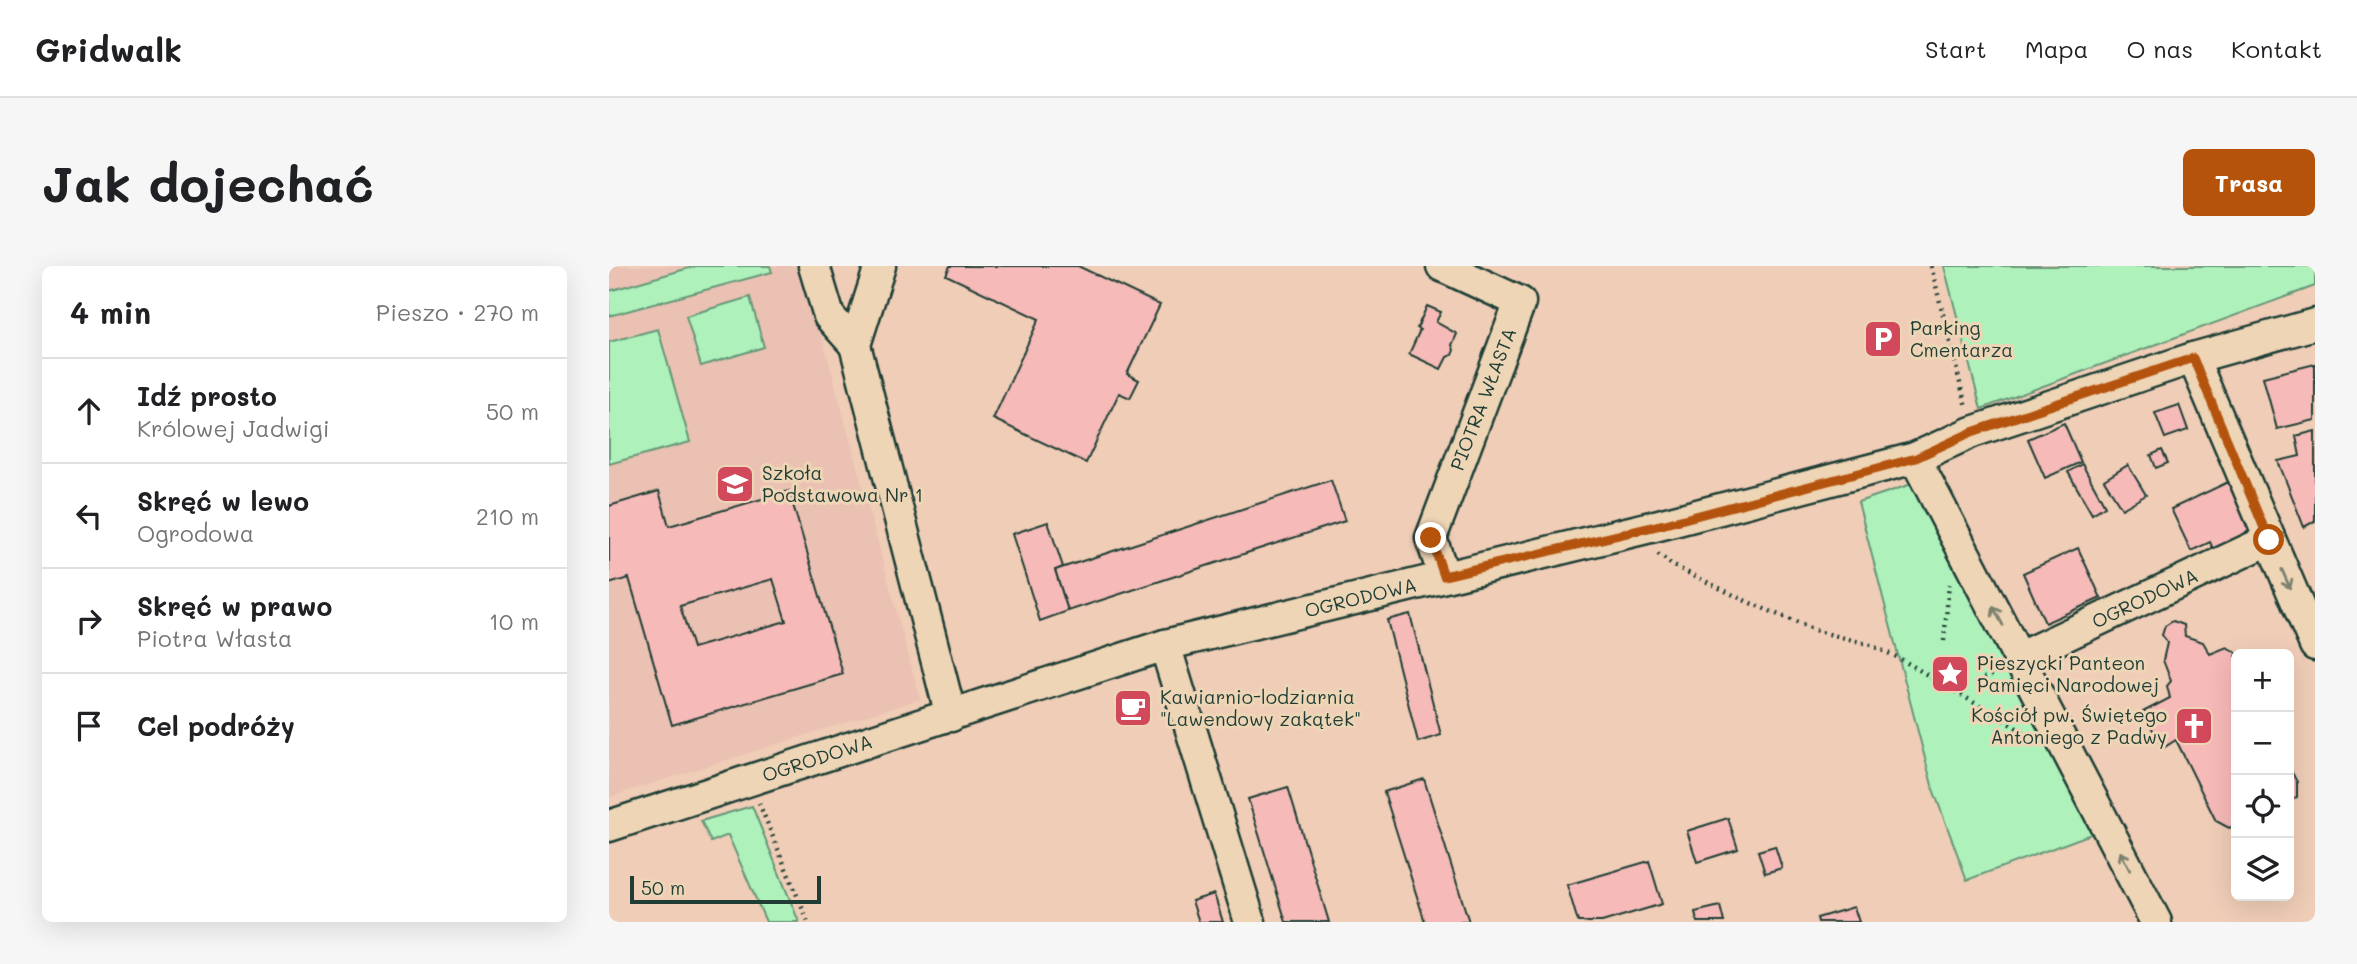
<!DOCTYPE html>
<html lang="pl">
<head>
<meta charset="utf-8">
<style>
  :root { --surface:#fff; --page:#f6f6f6; --text:#202124; --muted:#757577; --line:#e0e0e0; --accent:#b45309 }
  body { margin:0; font-family:Mali,sans-serif; background:var(--page); color:var(--text) }
  .controls { position:absolute; right:21px; bottom:21px; display:grid; overflow:hidden; border-radius:10px; box-shadow:0 7px 28px #0002 }
  .controls button { width:63px; height:63px; display:grid; place-items:center; padding:0; border:0; border-bottom:2px solid var(--line); background:var(--surface); color:var(--text); font:35px sans-serif }
  .scale { position:absolute; left:21px; bottom:18px; width:191px; box-sizing:border-box; padding-left:7px; border:4px solid #1f3d34; border-top:0; font-size:19px; line-height:24px; white-space:nowrap; color:#1f3d34; -webkit-text-stroke:5px #eed5b6; paint-order:stroke }
  .stop { position:absolute; width:21px; height:21px; margin:-16px; border:5px solid #b45309; border-radius:50%; background:#fff }
  .stop.end { background:#b45309; border-color:#fff; box-shadow:0 2px 7px #0008 }
  .list { margin:0; padding:0; list-style:none }
  h2 { display:flex; justify-content:space-between; align-items:center; height:91px; margin:0; padding:0 28px; font-size:30px }
  h2 small { font-size:23px; font-weight:400; color:var(--muted) }
  .list li { display:grid; grid-template-columns:46px 1fr auto; gap:21px; align-items:center; box-sizing:border-box; height:105px; padding:0 28px; border-top:2px solid var(--line) }
  .list b { display:block; font-size:26px; white-space:nowrap }
  .list p { margin:0; font-size:23px; white-space:nowrap; color:var(--muted) }
  .list em { font-size:23px; font-style:normal; color:var(--muted) }
  .icon { flex:none; width:38px; height:38px; fill:none; stroke:currentColor; stroke-width:2; stroke-linecap:round; stroke-linejoin:round }
  .map { position:relative; flex:none; width:1706px; height:656px; overflow:hidden; border-radius:10px }
  header { display:flex; align-items:center; gap:42px; box-sizing:border-box; height:98px; padding:0 35px; background:var(--surface); border-bottom:2px solid var(--line) }
  header strong { font-size:33px }
  nav { display:flex; gap:38px; margin-inline-start:auto; font-size:24px }
  .intro { display:flex; align-items:center; justify-content:space-between; box-sizing:border-box; height:168px; padding:0 42px }
  h1 { margin:0; font-size:49px }
  .button { padding:18px 32px; border-radius:10px; background:var(--accent); color:#fff; font-size:24px; font-weight:700 }
  main { display:flex; gap:42px; padding:0 42px }
  aside { flex:1; background:var(--surface); border-radius:10px; box-shadow:0 7px 28px #0002 }
  .map>svg:first-child { display:block }
  .built { fill:#eac1b2 }
  .green { fill:#aef1bb; stroke:#669778; stroke-width:2 }
  .building { fill:#f6bab8; stroke:#1f3d34; stroke-width:2; fill-rule:evenodd }
  .lines { fill:none; stroke-linecap:round; stroke-linejoin:round }
  .minor-casing { stroke:#1f3d34; stroke-width:35 }
  .path { stroke:#1f3d34; stroke-width:4.5; stroke-dasharray:2 5; stroke-linecap:butt }
  .minor { stroke:#eed5b6; stroke-width:30 }
  .oneway { stroke:#7c816e }
  .route { stroke:#b45309; stroke-width:9 }
  .labels { text-anchor:middle; stroke-width:6; stroke-linejoin:round; paint-order:stroke }
  .poi-label { font-size:19px; fill:#1f3d34; stroke:#eed5b6; text-anchor:start }
  .street-label { font-size:19px; fill:#1f3d34; stroke:#eed5b6 }
</style>
</head>
<body>
<header>
<strong>Gridwalk</strong>
<nav><a>Start</a><a>Mapa</a><a>O nas</a><a>Kontakt</a></nav>
</header>
<div class="intro"><h1>Jak dojechać</h1><a class="button">Trasa</a></div>
<main>
<aside>
<h2>4 min<small>Pieszo · 270 m</small></h2>
<ul class="list">
<li><svg class="icon" aria-label="ahead" viewBox="0 0 24 24"><path d="M12 20V5M6 11l6-6 6 6"/></svg><div><b>Idź prosto</b><p>Królowej Jadwigi</p></div><em>50 m</em></li>
<li><svg class="icon" aria-label="left" viewBox="0 0 24 24"><path d="M17 20v-9H6M10 6l-5 5 5 5"/></svg><div><b>Skręć w lewo</b><p>Ogrodowa</p></div><em>210 m</em></li>
<li><svg class="icon" aria-label="right" viewBox="0 0 24 24"><path d="M7 20v-9h11M14 6l5 5-5 5"/></svg><div><b>Skręć w prawo</b><p>Piotra Własta</p></div><em>10 m</em></li>
<li><svg class="icon" aria-label="arrive" viewBox="0 0 24 24"><path d="M6 21V4h12l-3 4 3 4H6"/></svg><div><b>Cel podróży</b></div></li>
</ul>
</aside>
<div class="map">
<svg width="1706" height="656" viewBox="0 0 1706 656">
  <rect width="100%" height="100%" fill="#f0cdb7"/>
  <filter id="ink" filterUnits="userSpaceOnUse"><feTurbulence type="fractalNoise" baseFrequency=".0143" numOctaves="2"/><feDisplacementMap in="SourceGraphic" scale="14" xChannelSelector="R" yChannelSelector="G"/><feConvolveMatrix kernelMatrix="1 2 1 2 8 2 1 2 1" color-interpolation-filters="sRGB"/></filter>
  <g filter="url(#ink)">
    <path class="built" d="M7,0H194L311,433L0,531V2Z"/>
    <g class="green">
      <path d="M87,0H161L163,6L0,50V25Z"/>
      <path d="M1335,0H1706V20L1372,143Z"/>
      <path d="M141,31L155,81L92,100L77,50Z"/>
      <path d="M49,63L81,176L0,198V76Z"/>
      <path d="M1306,217L1485,567L1358,614L1324,523L1249,236Z"/>
      <path d="M143,540L190,656H157L119,569L102,576L92,555Z"/>
    </g>
    <g class="building">
      <path d="M341,0H469L551,39L518,108L530,114L521,132L510,127L477,197L384,153L430,53L337,9Z"/>
      <path d="M818,40L832,46L827,56L848,68L843,79L845,84L843,89L838,91L832,103L800,88L811,64L808,62Z"/>
      <path d="M1706,98V154L1668,163L1654,111Z"/>
      <path d="M1570,139L1579,164L1556,172L1546,147Z"/>
      <path d="M1455,157L1472,196L1436,212L1419,173Z"/>
      <path d="M1706,165V255L1695,261L1669,195L1691,190L1687,170Z"/>
      <path d="M1553,184L1559,197L1547,202L1542,189Z"/>
      <path d="M1473,198L1496,240L1483,248L1459,206Z"/>
      <path d="M1519,199L1537,229L1513,243L1495,214Z"/>
      <path d="M722,214L736,255L459,345L446,304Z"/>
      <path d="M1619,216L1644,267L1605,285L1601,276L1582,285L1562,243Z"/>
      <path d="M50,225L60,260L180,225L234,408L63,459L20,312L0,318V240ZM164,313L177,355L84,382L71,340Z"/>
      <path d="M439,256L454,301L446,304L459,345L431,355L403,268Z"/>
      <path d="M1469,282L1492,332L1436,357L1414,307Z"/>
      <path d="M801,348L832,469L809,476L778,354Z"/>
      <path d="M1564,355L1575,359L1576,370L1594,376L1601,388L1618,381L1629,388H1627V559L1620,562L1607,555L1567,474L1554,482L1534,446L1561,432L1558,420L1562,415L1554,394L1558,377L1553,369L1556,360Z"/>
      <path d="M1680,501L1688,516V531L1680,535Z"/>
      <path d="M815,513L860,656H816L775,526Z"/>
      <path d="M679,521L720,656H677L639,533Z"/>
      <path d="M1119,552L1129,583L1088,596L1078,565Z"/>
      <path d="M1166,580L1173,602L1156,607L1149,585Z"/>
      <path d="M1040,595L1053,638L993,656H969L958,619Z"/>
      <path d="M605,628L614,656H590L583,635Z"/>
      <path d="M1111,640L1115,656H1088L1086,646Z"/>
      <path d="M1245,641L1250,656H1209L1208,652Z"/>
    </g>
    <g class="lines">
      <defs>
        <g id="minor">
          <path d="M205,0L220,50L246,79"/>
          <path d="M271,0L246,79L342,450"/>
          <path d="M833,0L911,36L822,272L835,310"/>
          <path d="M1584,92L1706,379"/>
          <path d="M1306,192L1547,656"/>
          <path d="M556,379L641,656"/>
          <path id="s1" d="M1411,391L1660,274"/>
          <path id="s2" d="M0,560L556,379L1046,260L1306,192L1363,166L1584,92L1706,58"/>
        </g>
      </defs>
      <use href="#minor" class="minor-casing"/>
      <g class="path">
        <path d="M1322,0L1357,141"/>
        <path d="M1049,288L1063,299L1139,336L1208,365L1259,378L1290,392L1416,467"/>
        <path d="M1335,375L1340,318"/>
        <path d="M1375,412L1387,407"/>
        <path d="M150,537L199,656"/>
      </g>
      <use href="#minor" class="minor"/>
    </g>
    <defs><path id="oneway-shaft" d="M-6 0H5M1.5-3L5.5 0L1.5 3" fill="none" stroke-width="1.6" stroke-linecap="round" stroke-linejoin="round" transform="scale(1.75)"/></defs>
    <g class="oneway">
      <use href="#oneway-shaft" transform="translate(1677 313) rotate(66)"/>
      <use href="#oneway-shaft" transform="translate(1389 350) rotate(-118)"/>
      <use href="#oneway-shaft" transform="translate(1516 595) rotate(-117)"/>
    </g>
  </g>
  <g class="lines" filter="url(#ink)">
    <path class="route" d="M822,272L835,310L1056,258L1307,192L1363,166L1584,92L1660,274"/>
  </g>
  <defs>
    <symbol id="parking-square" viewBox="-11 -11 22 22"><rect x="-9" y="-9" width="18" height="18" rx="4" fill="#d1495b" stroke="#eed5b6"/><path d="M-3.5-5.5H1a3.5 3.5 0 0 1 0 7H-1V5.5H-3.5ZM-1-3.4V-.6H.8a1.4 1.4 0 0 0 0-2.8Z" fill="#fff"/></symbol>
    <symbol id="school-square" viewBox="-11 -11 22 22"><rect x="-9" y="-9" width="18" height="18" rx="4" fill="#d1495b" stroke="#eed5b6"/><path d="M0-5L7-2L0 1L-7-2ZM-4 1L0 2.5L4 1V4Q0 6-4 4Z" fill="#fff"/></symbol>
    <symbol id="sight-square" viewBox="-11 -11 22 22"><rect x="-9" y="-9" width="18" height="18" rx="4" fill="#d1495b" stroke="#eed5b6"/><path d="M0-6L1.8-2.2L6-1.7L2.9 1.2L3.7 5.4L0 3.3L-3.7 5.4L-2.9 1.2L-6-1.7L-1.8-2.2Z" fill="#fff"/></symbol>
    <symbol id="cafe-square" viewBox="-11 -11 22 22"><rect x="-9" y="-9" width="18" height="18" rx="4" fill="#d1495b" stroke="#eed5b6"/><path d="M-5.5-4.5H6V0H3Q3 3.5 0 3.5H-2.5Q-5.5 3.5-5.5 0ZM3-3.2v2h1.7v-2ZM-6 4.5H4V6H-6Z" fill="#fff"/></symbol>
    <symbol id="church-square" viewBox="-11 -11 22 22"><rect x="-9" y="-9" width="18" height="18" rx="4" fill="#d1495b" stroke="#eed5b6"/><path d="M-1.2-6h2.4v3.5h3.3v2.4h-3.3V6h-2.4V-.1h-3.3v-2.4h3.3Z" fill="#fff"/></symbol>
  </defs>
  <g fill-rule="evenodd">
    <use href="#parking-square" x="1252" y="51" width="44" height="44"/>
    <use href="#school-square" x="104" y="196" width="44" height="44"/>
    <use href="#sight-square" x="1319" y="386" width="44" height="44"/>
    <use href="#cafe-square" x="502" y="420" width="44" height="44"/>
    <use href="#church-square" x="1563" y="438" width="44" height="44"/>
  </g>
  <g class="labels">
    <g class="poi-label">
      <text x="1301" y="69">Parking<tspan x="1301" dy="22">Cmentarza</tspan></text>
      <text x="153" y="214">Szkoła<tspan x="153" dy="22">Podstawowa Nr 1</tspan></text>
      <text x="1368" y="404">Pieszycki Panteon<tspan x="1368" dy="22">Pamięci Narodowej</tspan></text>
      <text x="551" y="438">Kawiarnio-lodziarnia<tspan x="551" dy="22">"Lawendowy zakątek"</tspan></text>
      <text x="1558" y="456" text-anchor="end">Kościół pw. Świętego<tspan x="1558" dy="22">Antoniego z Padwy</tspan></text>
    </g>
    <g class="street-label">
      <text transform="translate(874 133) rotate(-69)" y="7">PIOTRA WŁASTA</text>
      <text dy="7" stroke="none"><textPath href="#s2" startOffset="786">OGRODOWA</textPath></text>
      <text dy="7" stroke="none"><textPath href="#s1" startOffset="138">OGRODOWA</textPath></text>
      <text dy="7" stroke="none"><textPath href="#s2" startOffset="219">OGRODOWA</textPath></text>
    </g>
  </g>
</svg>
<div class="controls">
<button>+</button>
<button>−</button>
<button><svg class="icon" aria-label="locate" viewBox="0 0 24 24"><circle cx="12" cy="12" r="6"/><path d="M12 2v4M12 18v4M2 12h4M18 12h4"/></svg></button>
<button><svg class="icon" aria-label="layers" viewBox="0 0 24 24"><path d="M12 4l9 5-9 5-9-5zM3 14l9 5 9-5"/></svg></button>
</div>
<div class="scale">50 m</div>
<div class="stop" style="left:1660px;top:274px"></div>
<div class="stop end" style="left:822px;top:272px"></div>
</div>
</main>
</body>
</html>
